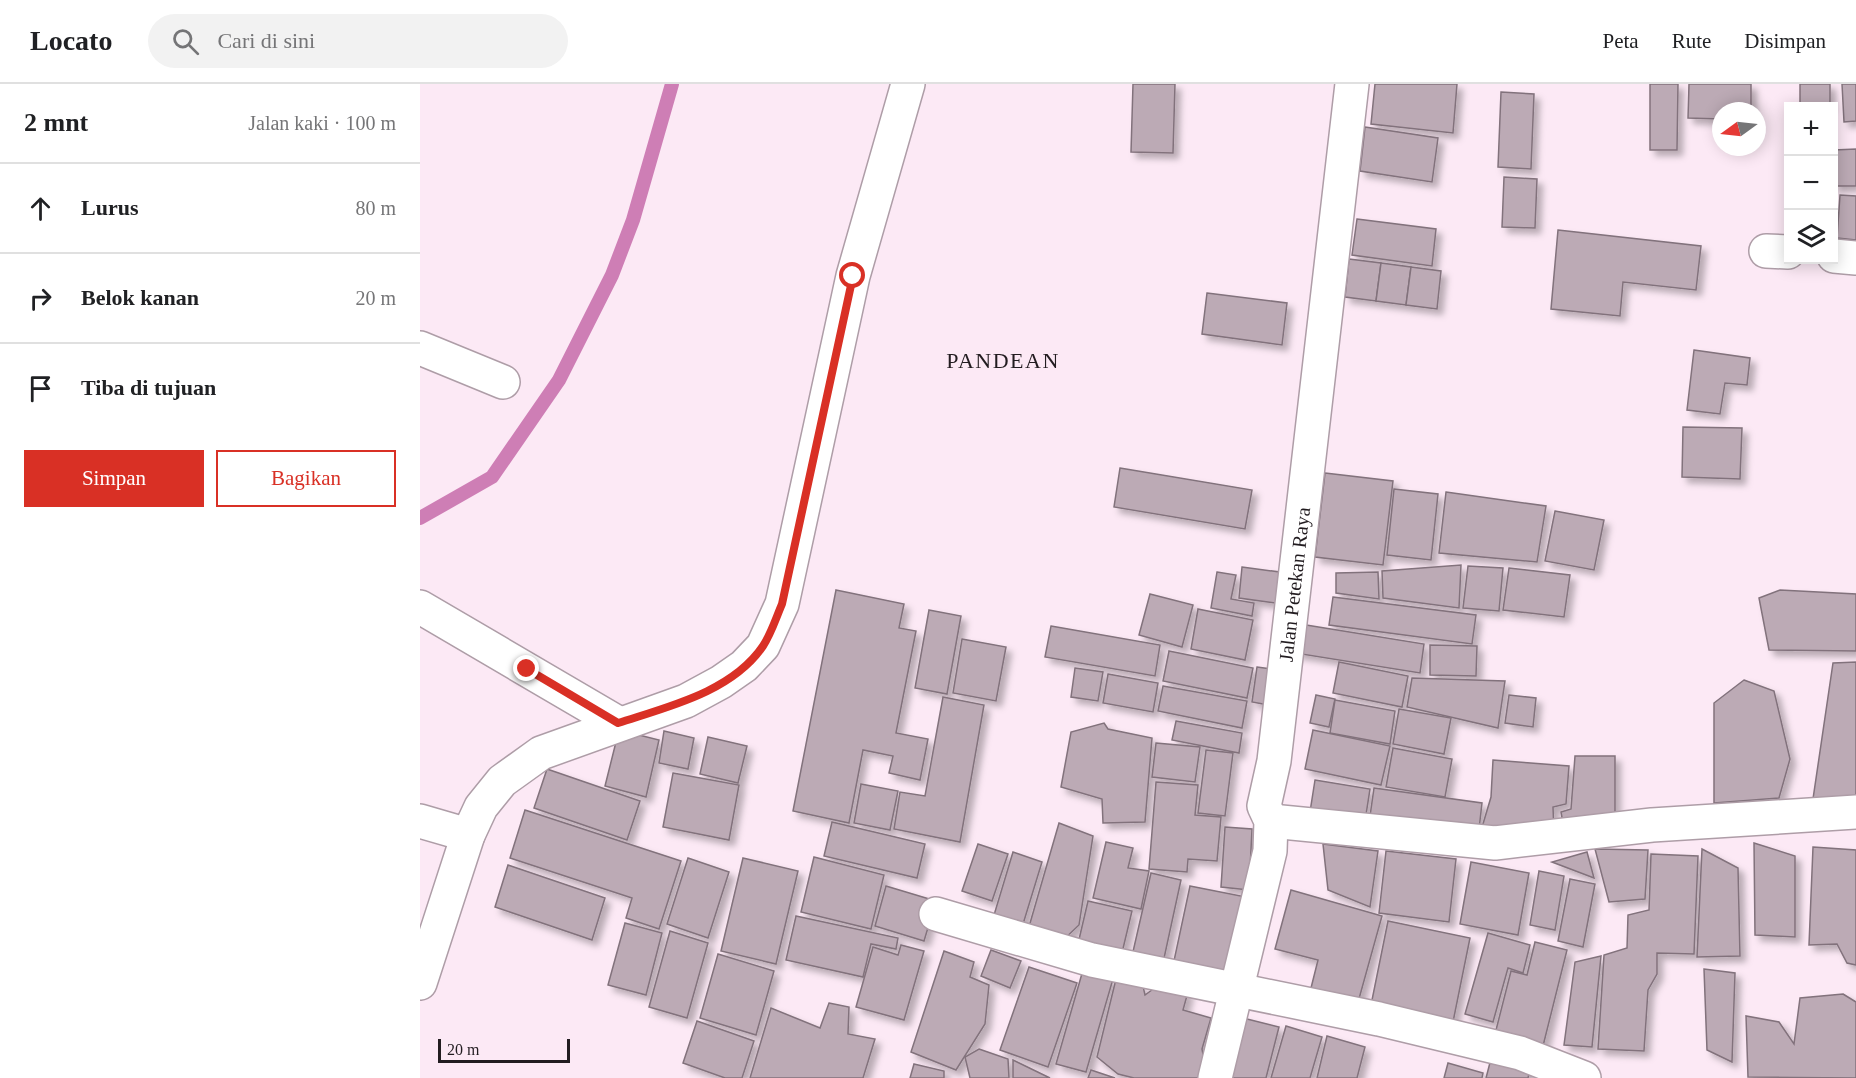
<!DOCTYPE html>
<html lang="id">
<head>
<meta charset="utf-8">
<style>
  :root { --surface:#fff; --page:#f2f2f2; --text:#202124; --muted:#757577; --line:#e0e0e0; --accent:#d93025 }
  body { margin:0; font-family:Georgia,serif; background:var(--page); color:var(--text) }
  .controls { position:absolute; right:18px; top:18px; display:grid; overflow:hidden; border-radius:0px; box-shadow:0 3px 15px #0003 }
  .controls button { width:54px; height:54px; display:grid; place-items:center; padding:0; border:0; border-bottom:2px solid var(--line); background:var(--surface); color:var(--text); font:30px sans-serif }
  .compass { position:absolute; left:1292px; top:18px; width:54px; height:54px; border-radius:50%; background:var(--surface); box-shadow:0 3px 15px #0003; rotate:255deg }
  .scale { position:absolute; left:18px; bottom:15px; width:132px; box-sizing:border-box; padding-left:6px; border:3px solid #221c20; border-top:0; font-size:16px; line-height:21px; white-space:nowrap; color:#221c20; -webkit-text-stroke:4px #fce9f5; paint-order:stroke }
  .stop { position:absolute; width:18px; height:18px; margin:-14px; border:4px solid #d93025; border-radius:50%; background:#fff }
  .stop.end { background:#d93025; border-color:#fff; box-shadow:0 2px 6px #0008 }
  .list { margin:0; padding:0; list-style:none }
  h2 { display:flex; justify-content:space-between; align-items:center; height:78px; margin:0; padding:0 24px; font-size:26px }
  h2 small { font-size:20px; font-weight:400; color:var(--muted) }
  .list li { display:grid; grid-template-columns:39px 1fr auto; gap:18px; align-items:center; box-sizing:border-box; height:90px; padding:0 24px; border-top:2px solid var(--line) }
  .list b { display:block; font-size:22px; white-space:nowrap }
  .list em { font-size:20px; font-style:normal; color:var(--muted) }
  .actions { display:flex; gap:12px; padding:18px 24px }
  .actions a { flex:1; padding:14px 0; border:2px solid var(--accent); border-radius:0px; text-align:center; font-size:21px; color:var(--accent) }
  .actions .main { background:var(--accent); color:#fff }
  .icon { flex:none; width:33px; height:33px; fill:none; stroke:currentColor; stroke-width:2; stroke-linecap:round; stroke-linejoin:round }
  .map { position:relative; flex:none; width:1436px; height:994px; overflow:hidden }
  header { display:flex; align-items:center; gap:36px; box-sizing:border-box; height:84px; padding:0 30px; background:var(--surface); border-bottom:2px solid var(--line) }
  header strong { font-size:28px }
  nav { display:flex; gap:33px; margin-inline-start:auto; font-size:21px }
  .search { width:420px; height:54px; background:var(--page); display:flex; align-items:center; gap:15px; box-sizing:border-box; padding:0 21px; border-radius:33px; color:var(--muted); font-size:22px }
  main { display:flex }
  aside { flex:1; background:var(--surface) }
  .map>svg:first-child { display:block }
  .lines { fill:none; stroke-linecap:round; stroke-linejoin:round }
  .stream { stroke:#ce7eb5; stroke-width:14 }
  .building { fill:#bcaab5; stroke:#82727c; stroke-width:1.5; filter:url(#shadow) }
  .minor-casing { stroke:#ae9da7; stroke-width:36 }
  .minor { stroke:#fff; stroke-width:33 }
  .route { stroke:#d93025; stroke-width:8 }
  .labels { text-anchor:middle; stroke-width:5; stroke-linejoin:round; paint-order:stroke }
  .street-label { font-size:20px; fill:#221c20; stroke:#fce9f5 }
  .quarter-label { font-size:22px; letter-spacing:1.5px; fill:#221c20; stroke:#fce9f5 }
</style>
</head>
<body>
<header>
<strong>Locato</strong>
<div class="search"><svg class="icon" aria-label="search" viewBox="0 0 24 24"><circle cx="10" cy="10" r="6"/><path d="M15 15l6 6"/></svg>Cari di sini</div>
<nav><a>Peta</a><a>Rute</a><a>Disimpan</a></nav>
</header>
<main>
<aside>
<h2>2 mnt<small>Jalan kaki · 100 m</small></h2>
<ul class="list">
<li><svg class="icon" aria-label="ahead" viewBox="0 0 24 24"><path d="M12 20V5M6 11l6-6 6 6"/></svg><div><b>Lurus</b></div><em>80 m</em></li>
<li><svg class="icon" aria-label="right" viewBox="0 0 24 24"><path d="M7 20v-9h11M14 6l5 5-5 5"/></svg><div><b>Belok kanan</b></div><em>20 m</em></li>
<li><svg class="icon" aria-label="arrive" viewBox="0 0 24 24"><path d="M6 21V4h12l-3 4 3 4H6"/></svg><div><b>Tiba di tujuan</b></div></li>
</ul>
<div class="actions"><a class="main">Simpan</a><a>Bagikan</a></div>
</aside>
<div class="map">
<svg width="1436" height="994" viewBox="0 0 1436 994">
  <defs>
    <filter id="shadow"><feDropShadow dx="5.5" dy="5.5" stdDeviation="3" flood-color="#0004"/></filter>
  </defs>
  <rect width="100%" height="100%" fill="#fce9f5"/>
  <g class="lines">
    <path class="stream" d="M0,434L72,393L139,296L192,191L213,136L252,0"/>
  </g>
  <g class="building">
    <path d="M713,0H755L753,69L711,68Z"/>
    <path d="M955,0H1037L1033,49L951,40Z"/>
    <path d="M1230,0H1258L1257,66H1230Z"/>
    <path d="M1269,0H1331V27H1301V35L1268,34Z"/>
    <rect x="1380" y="0" width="30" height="22"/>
    <path d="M1422,0H1436V37L1424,38Z"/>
    <path d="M1081,8L1114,10L1111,85L1078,83Z"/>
    <path d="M945,43L1018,54L1012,98L940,87Z"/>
    <path d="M1436,65V102H1414V66Z"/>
    <path d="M1084,93L1117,95L1115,144L1082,143Z"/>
    <path d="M1420,111L1436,112V156L1417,154Z"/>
    <path d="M937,135L1016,145L1012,182L932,171Z"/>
    <path d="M1138,146L1281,162L1276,206L1203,198L1200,232L1131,225Z"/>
    <path d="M929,175L961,179L956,217L925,213Z"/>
    <path d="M961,179L991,183L986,221L956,217Z"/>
    <path d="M991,183L1021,187L1017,225L986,221Z"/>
    <path d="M787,209L867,219L862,261L782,250Z"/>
    <path d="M1274,266L1330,274L1327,301L1305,299L1300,330L1267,326Z"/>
    <path d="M1263,343L1322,344L1320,395L1262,393Z"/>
    <path d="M700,384L832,406L825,445L694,423Z"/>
    <path d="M905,389L973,397L963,481L895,473Z"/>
    <path d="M974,405L1018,410L1011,476L967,471Z"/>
    <path d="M1026,408L1126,422L1117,478L1019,469Z"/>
    <path d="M1135,427L1184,436L1174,486L1125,477Z"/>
    <path d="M1041,481L1039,524L963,514L962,487Z"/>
    <path d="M1048,482L1083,484L1079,527L1043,524Z"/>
    <path d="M822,483L867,489L862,520L819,514Z"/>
    <path d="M1089,484L1150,491L1144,533L1083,526Z"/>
    <path d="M797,488L816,491L811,515L834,519L832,532L791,524Z"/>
    <path d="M958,488L959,515L916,509V489Z"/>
    <path d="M416,506L484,520L479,544L496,547L476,649L508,655L500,696L469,689L473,672L443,666L429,739L373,727Z"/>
    <path d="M1360,506L1436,510V567L1349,566L1339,514Z"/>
    <path d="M730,510L773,521L762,563L719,551Z"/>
    <path d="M913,513L1056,531L1052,560L909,541Z"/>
    <path d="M778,525L833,536L825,576L771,565Z"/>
    <path d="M509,526L541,532L527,610L495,604Z"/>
    <path d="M880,540L1004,560L1000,589L875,569Z"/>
    <path d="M631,542L740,561L735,592L625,573Z"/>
    <path d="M542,555L586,563L576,617L533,609Z"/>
    <path d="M1010,561L1057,562L1056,592L1010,591Z"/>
    <path d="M749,567L833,584L827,614L743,597Z"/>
    <path d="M919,578L988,592L982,623L913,609Z"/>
    <path d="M1436,578V713L1393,715L1413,579Z"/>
    <path d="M837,583L859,586L854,622L832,618Z"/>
    <path d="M655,584L683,588L678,617L651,613Z"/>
    <path d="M688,590L738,599L733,628L683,619Z"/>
    <path d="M992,594L1085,597L1078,644L987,623Z"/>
    <path d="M1324,596L1354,607L1370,675L1359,714L1294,719V619Z"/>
    <path d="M743,602L827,617L822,644L738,627Z"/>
    <path d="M896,611L915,615L909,643L890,639Z"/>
    <path d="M1089,611L1116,614L1113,643L1085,639Z"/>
    <path d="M523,613L564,621L540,758L474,745L480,708L505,712Z"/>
    <path d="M915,616L975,627L970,660L910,649Z"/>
    <path d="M979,625L1031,634L1024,670L973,660Z"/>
    <path d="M756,637L822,649L819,669L752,656Z"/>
    <path d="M684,639L688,645L732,654L725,738L683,739L682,715L641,703L651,648Z"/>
    <path d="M199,646L239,656L226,713L185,702Z"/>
    <path d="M893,646L970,662L961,701L885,685Z"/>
    <path d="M244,647L274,654L268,685L239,679Z"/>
    <path d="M288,653L327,662L318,699L280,690Z"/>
    <path d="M736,659L780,663L775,698L732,693Z"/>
    <path d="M973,664L1032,675L1025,713L966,703Z"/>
    <path d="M786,666L813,669L805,732L778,729Z"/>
    <path d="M1155,672H1195V741L1144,745L1141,728L1151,725Z"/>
    <path d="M1073,676L1149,682L1146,720L1133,723L1134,748L1060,750L1071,713Z"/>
    <path d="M127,685L220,717L207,756L114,724Z"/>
    <path d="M253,689L319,701L309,756L243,743Z"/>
    <path d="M895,696L950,705L945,737L890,728Z"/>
    <path d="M736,698L778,701L775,731L801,733L797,777L768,775L767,788L729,785Z"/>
    <path d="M441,700L478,707L470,746L434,739Z"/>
    <path d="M954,704L1062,719L1058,754L949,739Z"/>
    <path d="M105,726L261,777L239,845L206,834L212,814L90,774Z"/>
    <path d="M412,738L505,760L497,794L404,772Z"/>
    <path d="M639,739L673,752L659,841L638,861L606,853Z"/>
    <path d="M805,743L832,745L829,806L801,803Z"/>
    <path d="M686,758L713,764L708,784L729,787L721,825L673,814Z"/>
    <path d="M1334,759L1375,772V853L1335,851Z"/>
    <path d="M558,760L588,770L572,817L542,807Z"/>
    <path d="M903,760L958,767L950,823L908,806Z"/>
    <path d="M1393,763L1436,766V881L1427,879L1417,860L1389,861Z"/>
    <path d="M1175,765L1228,766L1225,815L1189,818Z"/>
    <path d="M1282,765L1318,784L1320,872L1277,873Z"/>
    <path d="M966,767L1036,775L1029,838L959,829Z"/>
    <path d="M593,768L622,778L600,850L571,841Z"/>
    <path d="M1167,768L1174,794L1132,778Z"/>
    <path d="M1231,770L1278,772L1274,870L1237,869V890L1228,906L1224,967L1178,965L1184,871L1207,864L1208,831L1229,826Z"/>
    <path d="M394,773L464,791L451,845L381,828Z"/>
    <path d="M268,774L309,788L288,854L247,840Z"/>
    <path d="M323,774L378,787L356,880L301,867Z"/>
    <path d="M1051,778L1109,789L1098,851L1040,840Z"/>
    <path d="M88,781L185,814L172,856L75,823Z"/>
    <path d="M1119,787L1144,792L1135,846L1110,841Z"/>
    <path d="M731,789L761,796L743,879L712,872Z"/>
    <path d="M1150,795L1175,800L1163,863L1138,857Z"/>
    <path d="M466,802L516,817L504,857L455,842Z"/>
    <path d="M770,802L826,813L809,893L752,886Z"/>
    <path d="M871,806L962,832L937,922L890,908L898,876L855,865Z"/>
    <path d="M668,817L712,827L701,873L657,864Z"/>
    <path d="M376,832L478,854L476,865L451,860L443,893L366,876Z"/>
    <path d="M968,837L1050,854L1033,938L951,921Z"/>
    <path d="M205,839L242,849L226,911L188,901Z"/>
    <path d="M250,847L288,859L267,934L229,923Z"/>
    <path d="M1068,849L1110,861L1103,889L1088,884L1073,938L1045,930Z"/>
    <path d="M1115,858L1147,866L1123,962L1075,950L1091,887L1107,891Z"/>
    <path d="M481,861L504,867L484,936L436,923L453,863L478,871Z"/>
    <path d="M571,866L601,877L590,904L561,892Z"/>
    <path d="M524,867L554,878L550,893L569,901L565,940L536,986L491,968Z"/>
    <path d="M298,870L354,887L336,951L280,934Z"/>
    <path d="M1181,872L1172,963L1144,961L1155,878Z"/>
    <path d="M609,883L657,899L628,983L580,966Z"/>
    <path d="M1284,885L1315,889L1312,978L1287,966Z"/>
    <path d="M663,886L693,895L666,988L636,980Z"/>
    <path d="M696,895L723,902L725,911L740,900L768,908L763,926L791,934L782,965L787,991L783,994H714L698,990L677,973Z"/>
    <path d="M1423,910L1436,918V994L1328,993L1326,932L1359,938L1374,960L1380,914Z"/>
    <path d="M409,919L429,923L428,950L455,955L443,994H330L351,924L400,944Z"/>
    <path d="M823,934L859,943L846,994H806Z"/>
    <path d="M277,937L334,957L322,994H305L263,979Z"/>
    <path d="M866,942L902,953L890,994H851Z"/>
    <path d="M907,952L945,963L937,994H897Z"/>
    <path d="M559,965L588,975L589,994H550L545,973Z"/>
    <path d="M1073,967L1112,978L1108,994H1066Z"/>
    <path d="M593,976L630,994H593Z"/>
    <path d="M1028,979L1063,989L1062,994H1024Z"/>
    <path d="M494,980L524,987V994H490Z"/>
    <path d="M671,986L695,994H668Z"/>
  </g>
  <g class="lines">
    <defs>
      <g id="minor">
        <path d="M1346,167L1368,168"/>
        <path d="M1414,172L1436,174"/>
        <path d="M0,264L83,298"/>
        <path d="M0,523L198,639"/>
        <path d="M0,737L48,751"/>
        <path d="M851,737L1075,759L1232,741L1436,728"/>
        <path d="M516,830L672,876L959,935L1100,969L1164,994"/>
        <path d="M0,899L48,751L61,723L82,697L121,669L266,617L301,598L324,582L343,562L362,520L433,192L488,0"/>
        <path id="s1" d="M795,994L850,767L851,737L844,722L854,677L932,0"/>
      </g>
    </defs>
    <use href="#minor" class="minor-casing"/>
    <use href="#minor" class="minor"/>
  </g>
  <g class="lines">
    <path class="route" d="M107,585L198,639C247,623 312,608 343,562C351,550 356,534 362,520L433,192"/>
  </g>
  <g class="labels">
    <g class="street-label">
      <text dy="7" stroke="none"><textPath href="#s1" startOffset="504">Jalan Petekan Raya</textPath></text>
    </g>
    <g class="quarter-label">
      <text x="583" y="284">PANDEAN</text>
    </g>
  </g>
</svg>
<div class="controls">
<button>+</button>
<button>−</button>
<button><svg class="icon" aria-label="layers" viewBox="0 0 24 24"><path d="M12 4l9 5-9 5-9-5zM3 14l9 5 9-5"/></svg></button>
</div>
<svg class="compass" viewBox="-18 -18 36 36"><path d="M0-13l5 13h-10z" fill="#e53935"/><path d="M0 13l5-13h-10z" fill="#757577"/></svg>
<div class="scale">20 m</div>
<div class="stop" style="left:433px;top:192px"></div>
<div class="stop end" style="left:107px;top:585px"></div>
</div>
</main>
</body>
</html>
